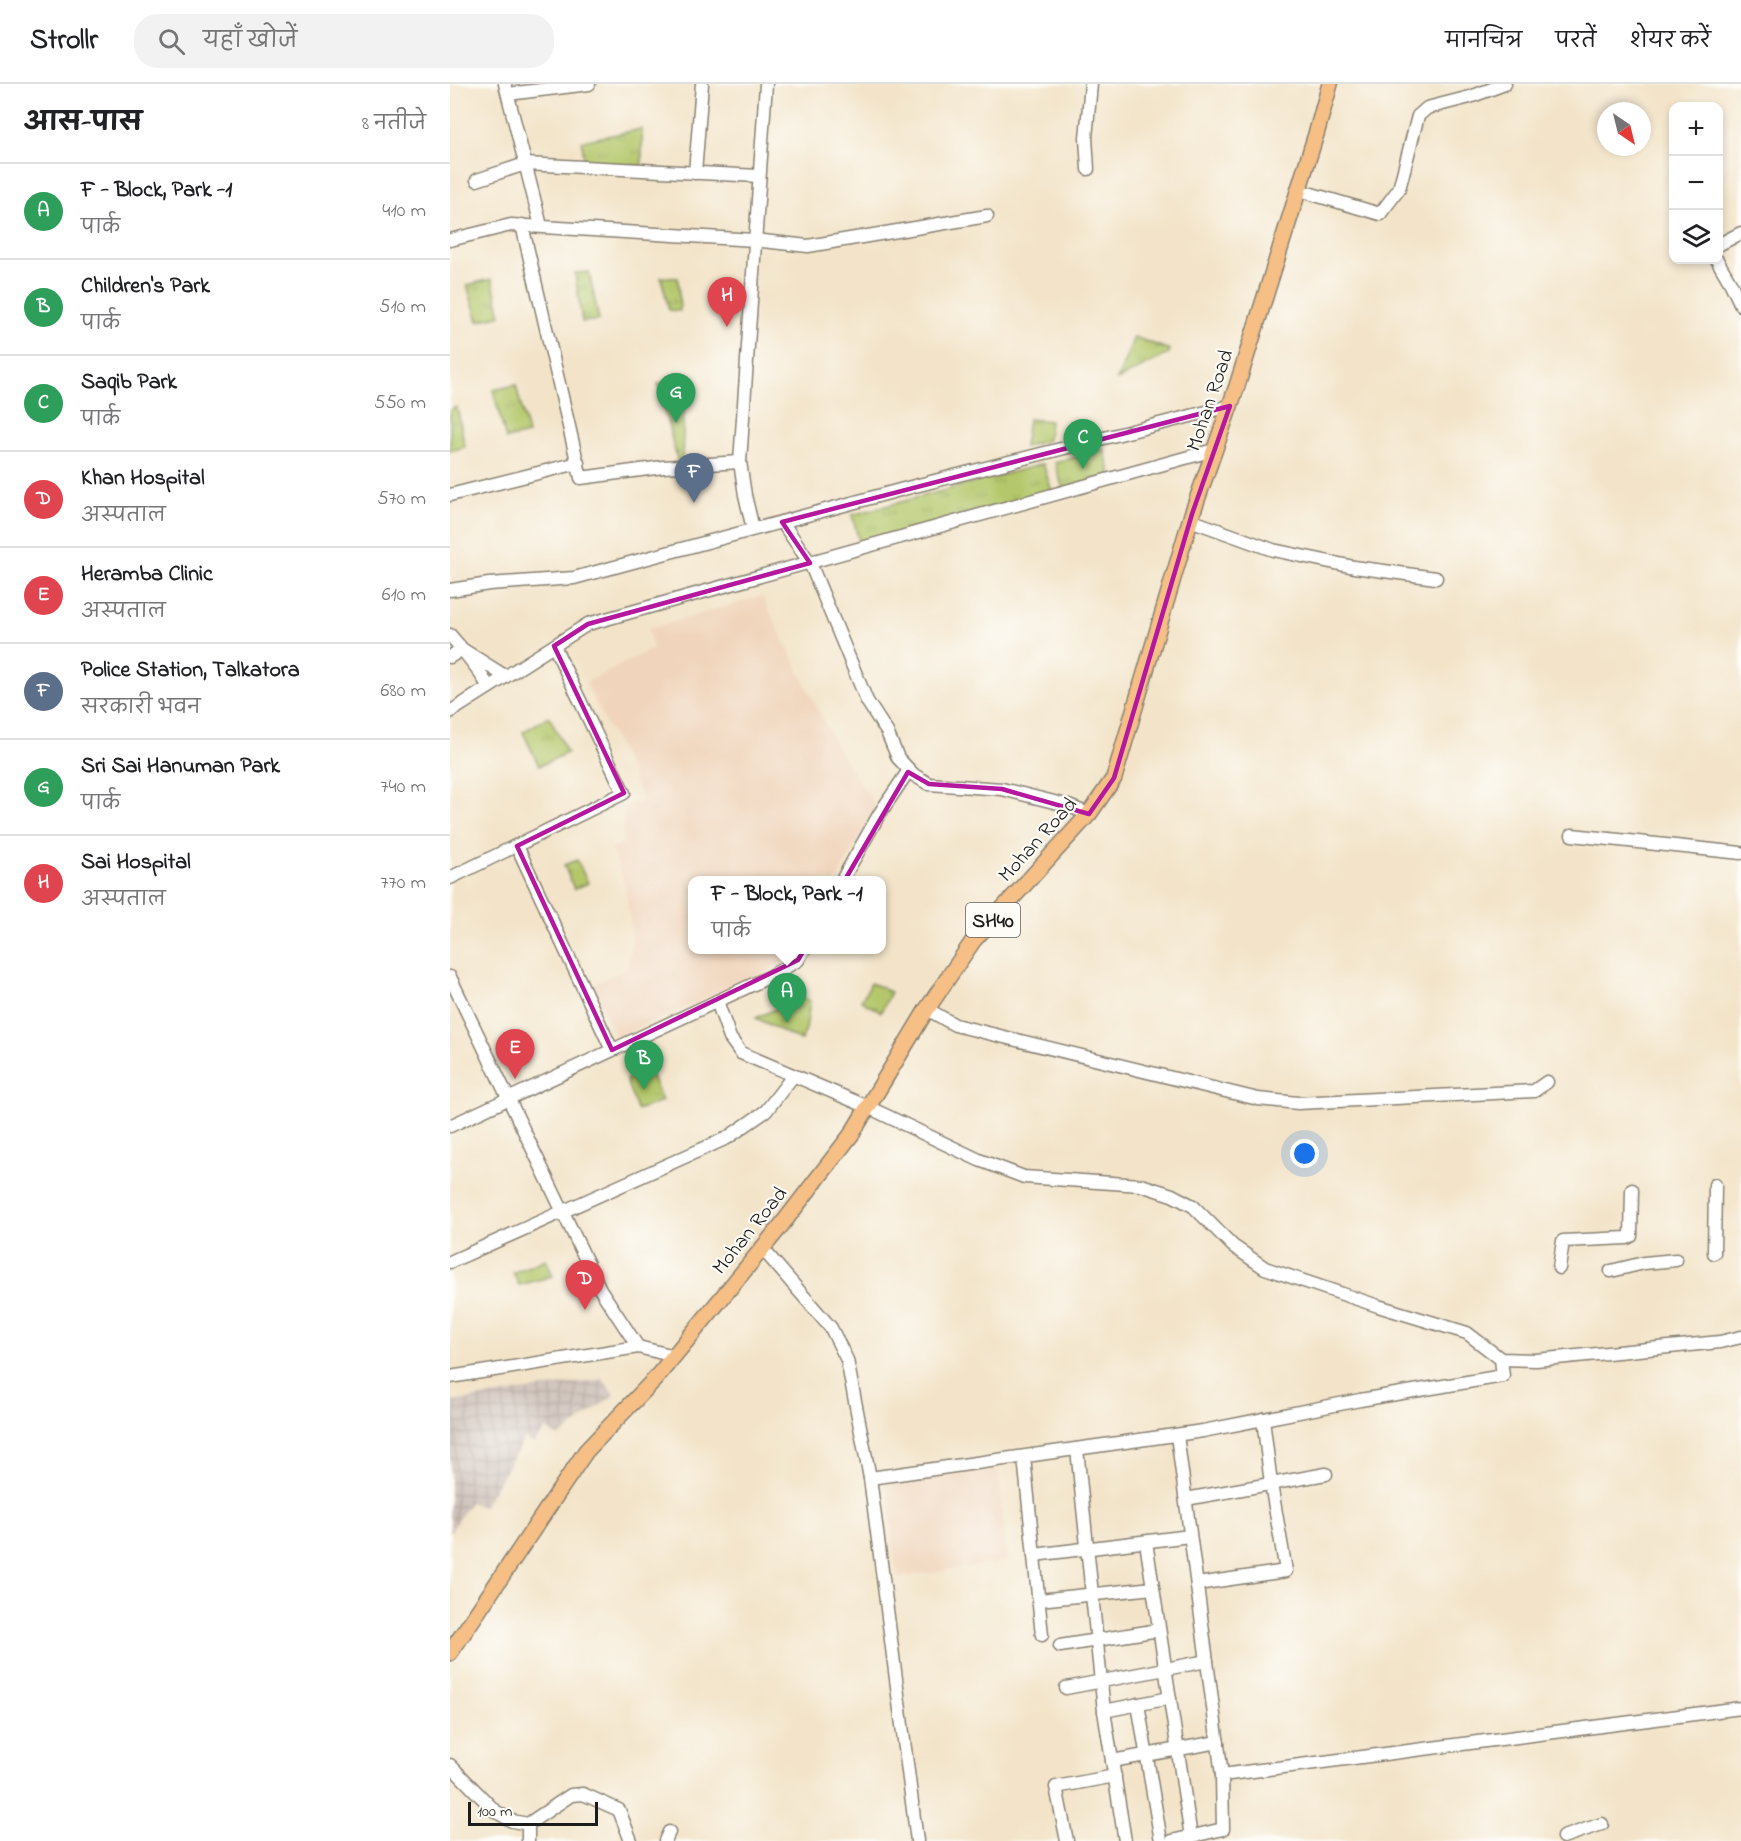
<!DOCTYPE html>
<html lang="hi">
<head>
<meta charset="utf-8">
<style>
  :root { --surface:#fff; --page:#f2f2f2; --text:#202124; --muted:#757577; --line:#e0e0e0; --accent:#1a73e8 }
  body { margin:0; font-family:"Indie Flower","Playpen Sans Deva",sans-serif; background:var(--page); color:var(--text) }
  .controls { position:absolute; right:18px; top:18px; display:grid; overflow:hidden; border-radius:12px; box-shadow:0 3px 9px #0003 }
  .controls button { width:54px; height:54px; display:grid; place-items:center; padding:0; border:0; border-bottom:2px solid var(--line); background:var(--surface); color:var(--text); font:30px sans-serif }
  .compass { position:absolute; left:1147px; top:18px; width:54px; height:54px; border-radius:50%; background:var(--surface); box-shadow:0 3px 9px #0003; rotate:145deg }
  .scale { position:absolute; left:18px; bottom:15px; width:130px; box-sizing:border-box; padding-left:6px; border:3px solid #1c1c1c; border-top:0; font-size:16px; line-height:21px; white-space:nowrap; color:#1c1c1c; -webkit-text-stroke:4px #fdfcf7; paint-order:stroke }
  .you { position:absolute; left:855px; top:1070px; width:21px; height:21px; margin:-15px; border:4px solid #fff; border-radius:50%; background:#1a73e8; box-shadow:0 0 0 9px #1a73e833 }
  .badge { display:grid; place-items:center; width:39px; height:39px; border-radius:50%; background:var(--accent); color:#fff; font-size:20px; font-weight:700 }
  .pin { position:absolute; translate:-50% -50px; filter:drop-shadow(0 2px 3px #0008) }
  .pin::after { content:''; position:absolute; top:32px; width:21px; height:18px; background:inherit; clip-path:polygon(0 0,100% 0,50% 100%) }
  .popup { position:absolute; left:238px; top:792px; width:198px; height:78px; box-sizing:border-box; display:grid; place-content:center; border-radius:12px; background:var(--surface); filter:drop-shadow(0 2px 4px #0005); font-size:20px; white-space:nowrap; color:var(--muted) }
  .popup b { font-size:22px; color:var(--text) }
  .popup::after { content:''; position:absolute; left:50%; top:100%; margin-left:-12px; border:12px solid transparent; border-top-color:var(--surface) }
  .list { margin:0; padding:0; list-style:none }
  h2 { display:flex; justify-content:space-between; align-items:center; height:78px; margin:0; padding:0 24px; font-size:26px }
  h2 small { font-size:20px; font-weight:400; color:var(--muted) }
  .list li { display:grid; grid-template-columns:39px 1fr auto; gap:18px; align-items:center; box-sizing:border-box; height:96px; padding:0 24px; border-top:2px solid var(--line) }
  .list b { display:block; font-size:22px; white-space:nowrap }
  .list p { margin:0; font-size:20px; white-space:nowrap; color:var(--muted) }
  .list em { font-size:20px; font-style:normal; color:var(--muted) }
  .icon { flex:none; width:33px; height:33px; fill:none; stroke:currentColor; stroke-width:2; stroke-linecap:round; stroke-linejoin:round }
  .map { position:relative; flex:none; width:1291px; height:1757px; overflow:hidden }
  header { display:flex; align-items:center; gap:36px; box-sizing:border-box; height:84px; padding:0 30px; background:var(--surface); border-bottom:2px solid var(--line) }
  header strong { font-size:28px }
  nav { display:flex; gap:33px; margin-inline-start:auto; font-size:21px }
  .search { width:420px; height:54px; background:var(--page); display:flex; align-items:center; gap:15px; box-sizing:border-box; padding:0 21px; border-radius:24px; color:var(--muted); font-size:22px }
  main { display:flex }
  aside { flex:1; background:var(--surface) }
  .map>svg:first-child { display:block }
  .built { fill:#f0d5bc }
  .industrial { fill:url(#industrial-grid) }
  .park { fill:url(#park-tufts); stroke:#687244; stroke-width:1.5 }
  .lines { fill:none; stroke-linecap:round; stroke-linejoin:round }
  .minor-casing { stroke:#888072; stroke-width:15 }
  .major-casing { stroke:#888072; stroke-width:18 }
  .minor { stroke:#fff; stroke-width:12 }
  .major { stroke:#f5bf86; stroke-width:15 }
  .marked { fill:none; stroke:#b5179e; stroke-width:4.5; stroke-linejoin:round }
  .labels { text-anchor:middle; stroke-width:4.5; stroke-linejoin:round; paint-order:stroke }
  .shield { fill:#fdfcf7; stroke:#605f5e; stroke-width:1.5 }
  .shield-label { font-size:20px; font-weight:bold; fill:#1c1c1c }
  .street-label { font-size:21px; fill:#1c1c1c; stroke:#fdfcf7 }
</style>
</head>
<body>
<header>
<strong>Strollr</strong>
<div class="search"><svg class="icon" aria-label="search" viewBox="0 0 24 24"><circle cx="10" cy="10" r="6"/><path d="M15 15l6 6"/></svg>यहाँ खोजें</div>
<nav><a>मानचित्र</a><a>परतें</a><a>शेयर करें</a></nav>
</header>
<main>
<aside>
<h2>आस-पास<small>8 नतीजे</small></h2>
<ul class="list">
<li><span class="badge" style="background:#2e9e5b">A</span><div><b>F - Block, Park -1</b><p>पार्क</p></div><em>410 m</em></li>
<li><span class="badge" style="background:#2e9e5b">B</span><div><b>Children's Park</b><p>पार्क</p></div><em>510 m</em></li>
<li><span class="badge" style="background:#2e9e5b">C</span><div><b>Saqib Park</b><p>पार्क</p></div><em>550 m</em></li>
<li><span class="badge" style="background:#e0444e">D</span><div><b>Khan Hospital</b><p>अस्पताल</p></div><em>570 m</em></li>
<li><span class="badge" style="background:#e0444e">E</span><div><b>Heramba Clinic</b><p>अस्पताल</p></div><em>610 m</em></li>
<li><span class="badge" style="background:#5c6f8a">F</span><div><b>Police Station, Talkatora</b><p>सरकारी भवन</p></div><em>680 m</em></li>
<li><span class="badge" style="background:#2e9e5b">G</span><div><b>Sri Sai Hanuman Park</b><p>पार्क</p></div><em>740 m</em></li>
<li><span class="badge" style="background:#e0444e">H</span><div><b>Sai Hospital</b><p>अस्पताल</p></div><em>770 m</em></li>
</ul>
</aside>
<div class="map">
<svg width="1291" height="1757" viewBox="0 0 1291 1757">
  <defs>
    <pattern id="industrial-grid" width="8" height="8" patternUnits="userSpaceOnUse" patternTransform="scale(1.5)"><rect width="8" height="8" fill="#cec1b9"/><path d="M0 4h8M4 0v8" fill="none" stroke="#b0a59e"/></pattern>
    <pattern id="park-tufts" width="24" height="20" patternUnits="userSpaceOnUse" patternTransform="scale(1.5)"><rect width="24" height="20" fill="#b4c76b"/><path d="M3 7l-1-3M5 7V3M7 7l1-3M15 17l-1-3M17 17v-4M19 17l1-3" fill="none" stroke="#9aaa5c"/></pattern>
  </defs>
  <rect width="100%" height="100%" fill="#fdfcf7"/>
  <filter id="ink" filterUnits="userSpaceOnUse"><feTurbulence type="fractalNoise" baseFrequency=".0167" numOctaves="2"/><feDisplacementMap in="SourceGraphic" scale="12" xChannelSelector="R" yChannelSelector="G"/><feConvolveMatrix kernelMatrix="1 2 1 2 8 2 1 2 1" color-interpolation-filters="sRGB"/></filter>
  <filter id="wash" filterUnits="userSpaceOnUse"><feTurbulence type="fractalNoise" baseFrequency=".008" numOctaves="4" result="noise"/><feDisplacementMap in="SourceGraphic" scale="24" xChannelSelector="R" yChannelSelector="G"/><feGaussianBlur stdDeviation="1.35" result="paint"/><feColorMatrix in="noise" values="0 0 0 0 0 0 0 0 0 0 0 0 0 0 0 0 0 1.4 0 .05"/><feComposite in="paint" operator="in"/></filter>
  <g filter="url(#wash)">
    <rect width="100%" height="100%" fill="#f3e4c9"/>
    <g class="built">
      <path d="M312,512L387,664L427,724L386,796H242V866H347L344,870L322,885L167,954L141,902L177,884L183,856L175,801L162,765L173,758L174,723L193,716L177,679L135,599L203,564L198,545Z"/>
      <path d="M548,1384L557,1477L448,1494L436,1397Z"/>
    </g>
    <path class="industrial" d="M153,1295L164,1311L109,1353L96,1345L83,1360L75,1354L33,1423L20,1418L0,1448V1318Z"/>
    <g class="park">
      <path d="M192,45V82L134,78L132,57Z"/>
      <path d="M139,188L149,236L132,238L125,189Z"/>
      <path d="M211,193L228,194L230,227L219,226Z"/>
      <path d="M42,195L51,231L28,237L17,201Z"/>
      <path d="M684,253L720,266L718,270L667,296Z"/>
      <path d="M235,298L232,379H228L208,300Z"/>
      <path d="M66,301L78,350L56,355L43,306Z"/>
      <path d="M7,323L15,363L0,367V326Z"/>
      <path d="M578,335L600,337L598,356L574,363Z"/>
      <path d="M654,365L661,391L613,405L605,379Z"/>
      <path d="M593,380L602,407L410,461L402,431Z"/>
      <path d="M99,632L117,669L89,682L73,648Z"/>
      <path d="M127,776L138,799L124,805L114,781Z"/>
      <path d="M421,899L441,908L431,928L411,917Z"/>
      <path d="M351,913L360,917L356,945L351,957L306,934Z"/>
      <path d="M199,985L212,1017L187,1026L176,996Z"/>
      <path d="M96,1175L103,1192L69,1201L63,1189Z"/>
    </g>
  </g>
  <g filter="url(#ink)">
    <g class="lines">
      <defs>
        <g id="minor">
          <path d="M55,0L91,142"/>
          <path d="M58,10L139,0"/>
          <path d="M638,85L636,54L641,0"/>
          <path d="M245,89L252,0"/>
          <path d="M27,96L75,80L309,92"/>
          <path d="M848,106L930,130L949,105L968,32L977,24L1020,13L1055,0"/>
          <path d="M72,141L131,394L213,383L290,378"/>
          <path d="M0,156L61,141L304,156L358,162L537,132"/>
          <path d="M1268,161L1291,149"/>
          <path d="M1267,176L1281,200L1291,221"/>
          <path d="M0,411L128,379"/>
          <path d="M740,436L823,466L904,483L986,494"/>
          <path d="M332,438L360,479L417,617L437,648L448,674L464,691L479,700L552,705L616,721L639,730"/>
          <path d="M303,445L295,411L290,378L316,0"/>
          <path d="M0,506L39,500L124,494L461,403L780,322"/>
          <path d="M0,551L12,565L55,592"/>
          <path d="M0,573L12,565L26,583L39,603"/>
          <path d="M0,628L138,540L764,366"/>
          <path d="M1122,751L1291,769"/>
          <path d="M67,762L162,966"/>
          <path d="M0,794L174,709L104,562"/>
          <path d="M392,796L430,729L459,686"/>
          <path d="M0,893L150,1205L188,1263"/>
          <path d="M267,917L280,954L291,969L418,1023L529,1076L574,1093L691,1101L722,1111L743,1122L783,1162L815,1184L928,1222L1017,1249L1051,1275L1086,1276L1270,1258L1291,1253"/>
          <path d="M477,925L505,941L808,1015L848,1019L1084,1007L1097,998"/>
          <path d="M0,1042L321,892L348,876L354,866"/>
          <path d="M312,1164L381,1244L397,1276L420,1394L467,1757"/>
          <path d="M1264,1169L1265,1101"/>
          <path d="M0,1178L277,1054L316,1027L343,992"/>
          <path d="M1109,1184L1113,1157L1177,1154L1181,1152L1182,1106"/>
          <path d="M1161,1187L1194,1179L1226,1176"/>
          <path d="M0,1293L188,1263L224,1272"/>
          <path d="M627,1365L654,1627L675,1757"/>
          <path d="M574,1373L592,1551"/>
          <path d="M420,1394L753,1347L910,1316L1053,1292L1051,1275"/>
          <path d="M736,1415L876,1390"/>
          <path d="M696,1458L741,1753"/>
          <path d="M584,1471L740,1452"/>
          <path d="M747,1500L836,1487L821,1400L813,1335"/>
          <path d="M589,1516L703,1504"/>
          <path d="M610,1562L709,1546"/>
          <path d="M616,1604L757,1577"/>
          <path d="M688,1620L711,1757"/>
          <path d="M654,1627L720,1614"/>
          <path d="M662,1677L768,1658"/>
          <path d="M0,1681L45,1727L62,1737L78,1740L121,1711L133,1710L169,1726L181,1757"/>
          <path d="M772,1691L1291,1624"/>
          <path d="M1113,1753L1152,1740"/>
          <path d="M78,1757V1740"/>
          <path d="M215,1757L219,1748"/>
          <path d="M617,1757L606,1703L665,1692"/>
          <path d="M722,1757L773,1745L772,1691L727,1351"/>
        </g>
        <path id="major" d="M0,1569L136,1367L205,1295L330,1143L401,1051L477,925L523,857L639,730L664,694L742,430L787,302L867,47L880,0"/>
      </defs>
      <use href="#minor" class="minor-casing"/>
      <use href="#major" class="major-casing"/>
      <use href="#minor" class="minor"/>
      <use href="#major" class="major"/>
    </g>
  </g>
  <path class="marked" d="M780,322L742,430L664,694L639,730L552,705L479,700L458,688L348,876L162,966L67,762L174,709L104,562L138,540L360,479L332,438Z"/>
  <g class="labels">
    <rect class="shield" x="516" y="819" width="54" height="34" rx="4.5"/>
    <g class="shield-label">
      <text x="543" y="843">SH40</text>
    </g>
    <g class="street-label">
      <text transform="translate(759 316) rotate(-71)" y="7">Mohan Road</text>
      <text transform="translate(587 755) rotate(-48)" y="7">Mohan Road</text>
      <text transform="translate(299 1146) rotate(-51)" y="7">Mohan Road</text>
    </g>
  </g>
</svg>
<div class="controls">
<button>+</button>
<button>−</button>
<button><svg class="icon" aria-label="layers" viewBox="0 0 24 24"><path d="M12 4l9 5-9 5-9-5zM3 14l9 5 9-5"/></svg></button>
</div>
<svg class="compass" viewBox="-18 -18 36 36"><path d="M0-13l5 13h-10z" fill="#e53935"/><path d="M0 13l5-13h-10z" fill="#757577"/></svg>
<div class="scale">100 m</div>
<div class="you"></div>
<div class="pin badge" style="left:337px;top:939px;background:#2e9e5b">A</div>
<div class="popup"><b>F - Block, Park -1</b>पार्क</div>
<div class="pin badge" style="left:194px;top:1006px;background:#2e9e5b">B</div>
<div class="pin badge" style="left:633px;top:385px;background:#2e9e5b">C</div>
<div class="pin badge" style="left:135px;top:1226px;background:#e0444e">D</div>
<div class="pin badge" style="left:65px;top:995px;background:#e0444e">E</div>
<div class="pin badge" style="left:244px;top:419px;background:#5c6f8a">F</div>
<div class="pin badge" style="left:226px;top:339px;background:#2e9e5b">G</div>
<div class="pin badge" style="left:277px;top:243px;background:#e0444e">H</div>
</div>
</main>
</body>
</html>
